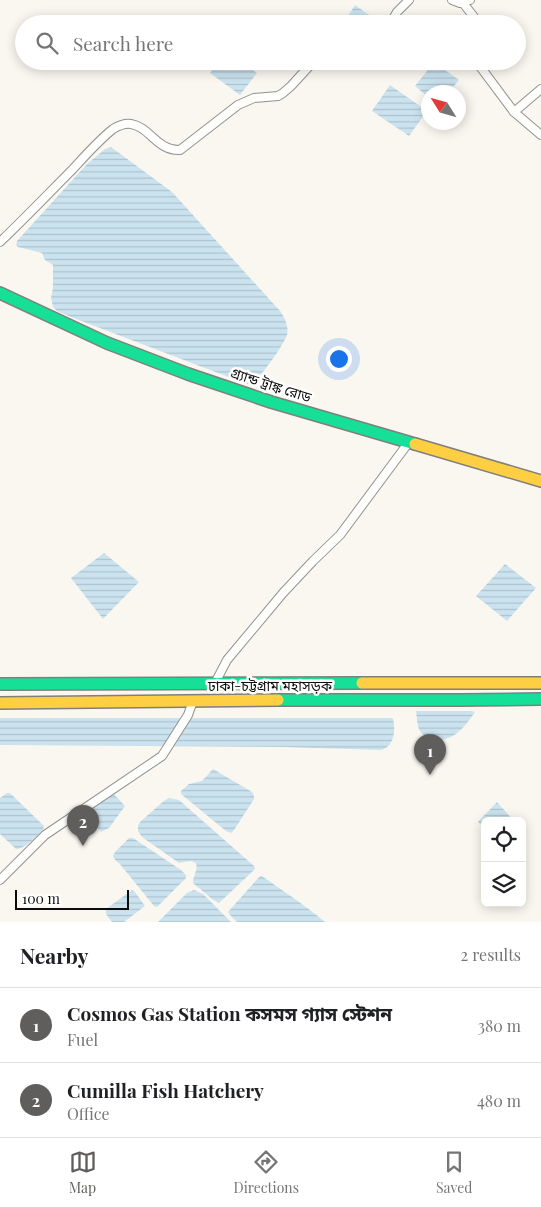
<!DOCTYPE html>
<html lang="en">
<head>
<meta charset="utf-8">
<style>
  :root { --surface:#fff; --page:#f2f2f2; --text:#202124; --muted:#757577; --line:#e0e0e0; --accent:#5f5e5c }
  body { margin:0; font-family:"Playfair Display","Noto Sans Bengali",serif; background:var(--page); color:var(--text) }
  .controls { position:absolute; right:15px; bottom:15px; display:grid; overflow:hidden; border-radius:8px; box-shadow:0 2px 12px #0003 }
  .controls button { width:45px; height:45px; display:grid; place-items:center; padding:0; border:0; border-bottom:1px solid var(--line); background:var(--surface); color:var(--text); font:25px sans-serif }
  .compass { position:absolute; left:421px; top:85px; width:45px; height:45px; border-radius:50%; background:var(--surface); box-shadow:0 2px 12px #0003; rotate:307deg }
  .scale { position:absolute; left:15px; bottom:12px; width:114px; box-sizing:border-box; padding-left:5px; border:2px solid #0c0c0c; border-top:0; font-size:14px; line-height:18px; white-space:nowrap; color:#0c0c0c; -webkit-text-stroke:4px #fff; paint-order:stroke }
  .you { position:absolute; left:338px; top:358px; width:18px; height:18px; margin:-12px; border:4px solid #fff; border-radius:50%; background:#1a73e8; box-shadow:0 0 0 8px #1a73e833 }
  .badge { display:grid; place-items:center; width:32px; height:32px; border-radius:50%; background:var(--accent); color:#fff; font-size:16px; font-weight:700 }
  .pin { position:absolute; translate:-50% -41px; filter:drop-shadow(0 1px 2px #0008) }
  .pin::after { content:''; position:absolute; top:26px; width:18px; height:15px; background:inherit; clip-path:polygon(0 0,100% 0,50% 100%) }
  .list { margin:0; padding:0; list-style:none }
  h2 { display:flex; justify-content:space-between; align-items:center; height:65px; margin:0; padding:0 20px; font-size:21px }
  h2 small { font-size:16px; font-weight:400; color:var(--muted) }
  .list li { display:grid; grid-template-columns:32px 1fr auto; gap:15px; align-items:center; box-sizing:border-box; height:75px; padding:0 20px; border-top:1px solid var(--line) }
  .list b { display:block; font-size:19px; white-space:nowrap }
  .list p { margin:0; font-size:16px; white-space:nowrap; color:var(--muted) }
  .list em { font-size:16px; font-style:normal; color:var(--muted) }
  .icon { flex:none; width:28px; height:28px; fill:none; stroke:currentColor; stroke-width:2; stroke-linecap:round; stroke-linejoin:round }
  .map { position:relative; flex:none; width:541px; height:922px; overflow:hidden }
  .search { position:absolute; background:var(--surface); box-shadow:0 2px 12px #0003; left:15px; right:15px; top:15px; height:55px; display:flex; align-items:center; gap:12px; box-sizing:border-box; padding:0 18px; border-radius:28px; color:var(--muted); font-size:19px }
  .sheet { height:215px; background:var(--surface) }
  nav { display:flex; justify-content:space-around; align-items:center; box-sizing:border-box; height:70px; border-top:1px solid var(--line); background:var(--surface); font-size:14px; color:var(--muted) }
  nav a { display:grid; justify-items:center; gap:2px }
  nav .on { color:var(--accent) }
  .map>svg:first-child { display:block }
  .water { fill:url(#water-rules) }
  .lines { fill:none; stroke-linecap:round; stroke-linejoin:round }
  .street-casing { stroke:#93928f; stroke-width:10 }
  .fast-casing { stroke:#807f7c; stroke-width:14 }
  .slow-casing { stroke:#807f7c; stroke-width:14 }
  .street { stroke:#fefefd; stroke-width:8 }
  .fast { stroke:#16e098; stroke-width:11 }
  .slow { stroke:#ffcf43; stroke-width:11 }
  .labels { text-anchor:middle; stroke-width:5; stroke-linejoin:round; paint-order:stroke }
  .street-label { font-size:14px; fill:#0c0c0c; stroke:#fff }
</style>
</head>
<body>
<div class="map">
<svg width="541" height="922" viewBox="0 0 541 922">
  <defs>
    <pattern id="water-rules" width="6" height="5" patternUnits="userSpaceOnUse" patternTransform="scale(1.25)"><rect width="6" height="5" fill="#cbe3ef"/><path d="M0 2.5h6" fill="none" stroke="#adc2cc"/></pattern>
  </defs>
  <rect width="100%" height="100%" fill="#faf7f0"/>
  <g class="water">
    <path d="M355,5L382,24H343Z"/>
    <path d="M219,61H240L257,73L240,95L210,73Z"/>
    <path d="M434,62L459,80L449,92H428V97L415,86Z"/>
    <path d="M390,85L427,111L409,136L372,111Z"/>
    <path d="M111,147L172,192L281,312C285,319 289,326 287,335C284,344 262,376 254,381C253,382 249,384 247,384L71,317L57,311L53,307L51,298L53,288V265L45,260L42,253L18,247L16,245L17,241L87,164L105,149Z"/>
    <path d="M104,553L139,582L103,619L71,578Z"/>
    <path d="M505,564L536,588L507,621L476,596Z"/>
    <path d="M416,711H472L475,712C470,719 464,728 457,733C446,742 429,743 420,731C417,726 417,717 416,711Z"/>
    <path d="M0,718H392L393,719C396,731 394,747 381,750L283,747L0,745Z"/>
    <path d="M213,769L252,792L254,796V799L234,830L231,833L226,831L181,794V791L189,784L202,781Z"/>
    <path d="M112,792L125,806L109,828L101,832L86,813Z"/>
    <path d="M7,793H10L44,826L43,830C35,837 27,848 16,849L0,834V798Z"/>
    <path d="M169,798L179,800L254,866L255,869L253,871L219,903L212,899L193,883C193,878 195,875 196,871C200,857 186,862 179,863L142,837L138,831V826L140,822L165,800Z"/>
    <path d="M497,802L514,821H485V828L478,822Z"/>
    <path d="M129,838H133L181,870L186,875V878L157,907L154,906L119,863L115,860L113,856L115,852Z"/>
    <path d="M260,876H262C283,891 305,905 325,922H237L230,915L228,912Z"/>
    <path d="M132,890L135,892L145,906L124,922H112L106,914V909Z"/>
    <path d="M194,890L203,894L231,922H158L187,893Z"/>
  </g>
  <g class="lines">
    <defs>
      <g id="street">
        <path d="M452,0L460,3L470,0"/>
        <path d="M463,3L474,17L475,20L473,24"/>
        <path d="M390,24L397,12L409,0"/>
        <path d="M476,61L514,112"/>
        <path d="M541,89L514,112L541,135"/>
        <path d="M0,242L2,240C26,217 49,193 72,170C85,156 98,141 113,129C118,126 124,123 131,124C150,127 157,151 180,150L238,105L254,98L278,96L283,93L291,86L314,61"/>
        <path d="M215,683L227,660L283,593L313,561L340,535L409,442"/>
        <path d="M0,880L45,835L162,756L188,715L193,701"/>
      </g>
      <g id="fast">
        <path d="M0,293L107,343L188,374L271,402L415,444"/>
        <path d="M0,684L362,683"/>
        <path d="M278,700H460L541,699"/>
      </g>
      <g id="slow">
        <path d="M415,444L541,481"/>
        <path d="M362,683H541"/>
        <path d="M0,703L278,700"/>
      </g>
    </defs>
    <use href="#street" class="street-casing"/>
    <use href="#fast" class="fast-casing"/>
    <use href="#slow" class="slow-casing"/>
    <use href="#street" class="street"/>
    <use href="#fast" class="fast"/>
    <use href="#slow" class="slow"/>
  </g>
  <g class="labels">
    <g class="street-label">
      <text transform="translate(271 385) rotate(18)" y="5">গ্র্যান্ড ট্রাঙ্ক রোড</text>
      <text x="270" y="691">ঢাকা-চট্টগ্রাম মহাসড়ক</text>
    </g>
  </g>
</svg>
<div class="controls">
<button><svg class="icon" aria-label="locate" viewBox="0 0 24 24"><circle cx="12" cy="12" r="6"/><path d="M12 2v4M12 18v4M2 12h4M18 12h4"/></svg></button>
<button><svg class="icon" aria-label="layers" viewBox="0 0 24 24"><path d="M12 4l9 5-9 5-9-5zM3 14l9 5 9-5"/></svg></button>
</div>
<svg class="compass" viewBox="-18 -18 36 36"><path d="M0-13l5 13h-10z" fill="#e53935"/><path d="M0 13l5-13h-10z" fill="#757577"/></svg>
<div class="scale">100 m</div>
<div class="you"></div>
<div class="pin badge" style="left:430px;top:775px">1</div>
<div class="pin badge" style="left:83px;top:846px">2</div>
<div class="search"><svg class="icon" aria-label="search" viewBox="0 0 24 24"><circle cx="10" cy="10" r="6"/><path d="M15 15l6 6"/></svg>Search here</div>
</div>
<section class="sheet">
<h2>Nearby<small>2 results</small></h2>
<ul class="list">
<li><span class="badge">1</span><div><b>Cosmos Gas Station কসমস গ্যাস স্টেশন</b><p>Fuel</p></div><em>380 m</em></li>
<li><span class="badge">2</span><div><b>Cumilla Fish Hatchery</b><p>Office</p></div><em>480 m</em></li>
</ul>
</section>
<nav>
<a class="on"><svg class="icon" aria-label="map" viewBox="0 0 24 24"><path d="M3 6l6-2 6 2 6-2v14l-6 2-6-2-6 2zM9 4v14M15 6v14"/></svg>Map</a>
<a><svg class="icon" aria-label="directions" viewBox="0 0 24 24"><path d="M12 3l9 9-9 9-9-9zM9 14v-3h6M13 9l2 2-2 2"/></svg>Directions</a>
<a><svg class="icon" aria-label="saved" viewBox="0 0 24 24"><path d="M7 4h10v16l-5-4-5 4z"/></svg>Saved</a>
</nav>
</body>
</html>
